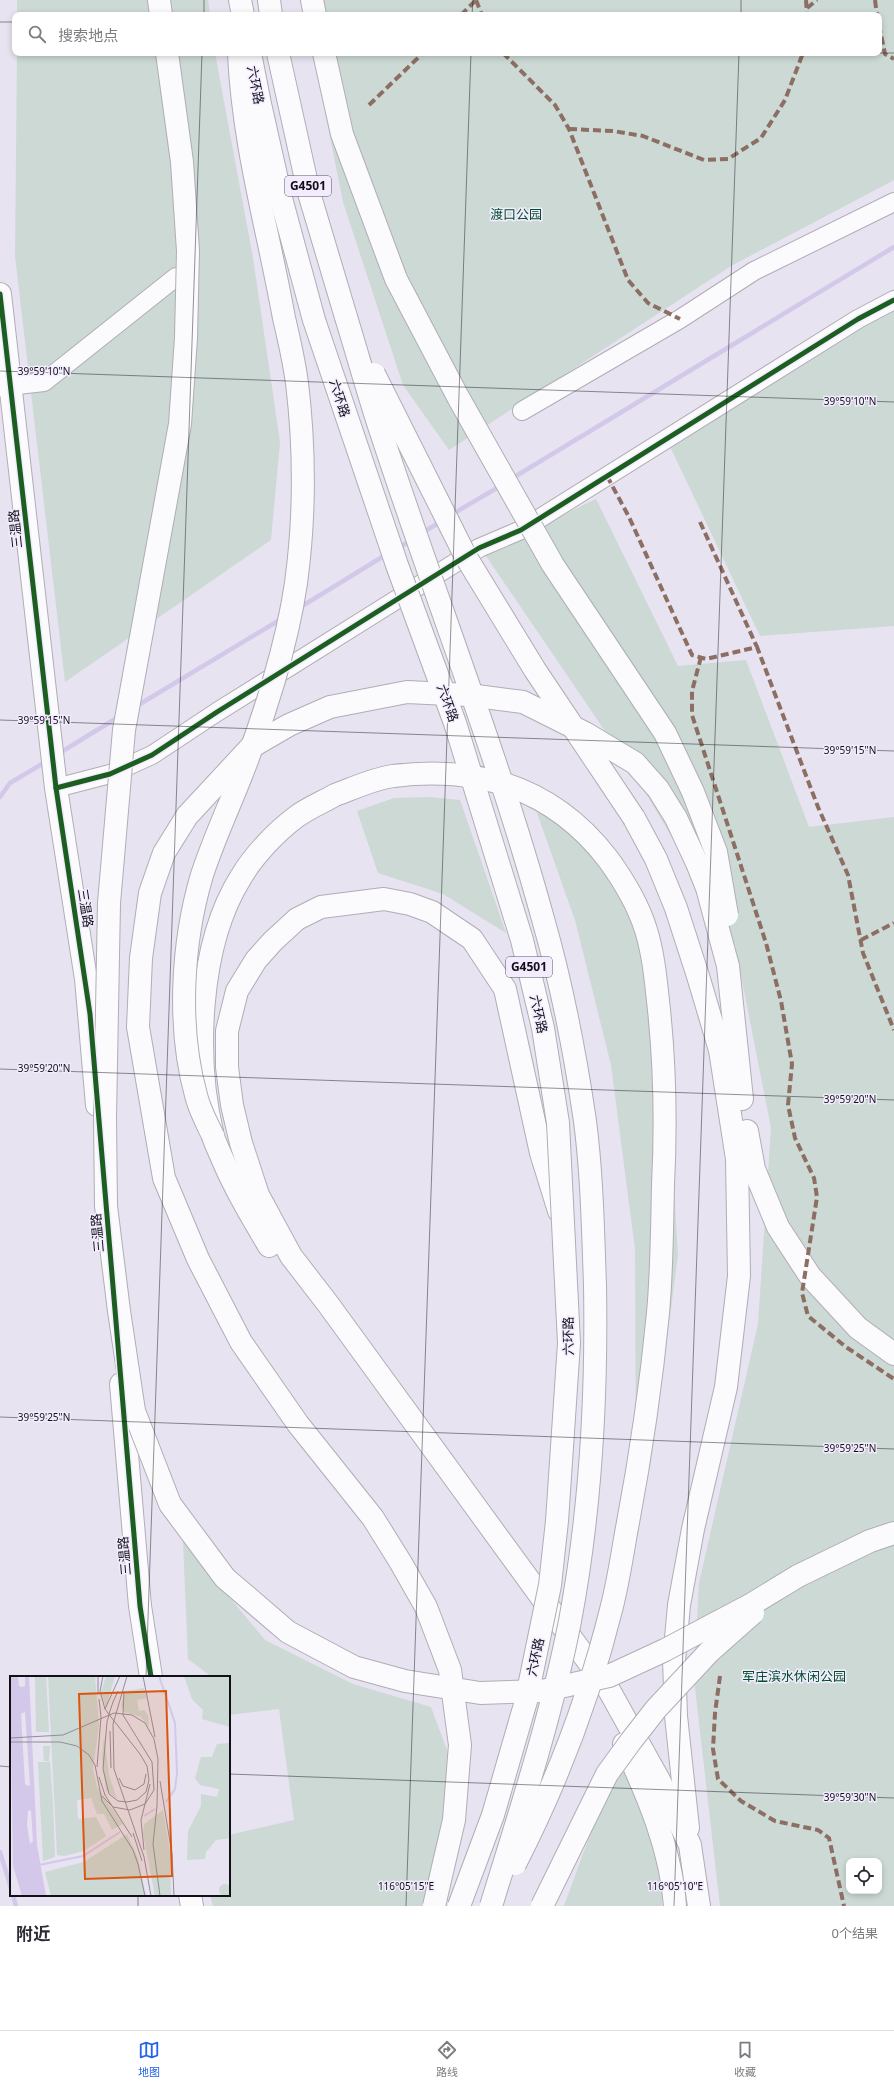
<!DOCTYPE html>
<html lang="zh">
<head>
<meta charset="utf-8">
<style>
  :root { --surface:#fff; --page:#f2f2f3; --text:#2b2b33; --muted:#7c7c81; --line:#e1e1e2; --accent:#2563eb }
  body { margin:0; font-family:"Noto Sans","Noto Sans SC",sans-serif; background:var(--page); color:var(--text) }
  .controls { position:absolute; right:12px; bottom:12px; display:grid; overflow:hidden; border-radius:8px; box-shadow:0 2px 6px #0003 }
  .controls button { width:36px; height:36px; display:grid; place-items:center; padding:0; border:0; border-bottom:1px solid var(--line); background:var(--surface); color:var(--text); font:20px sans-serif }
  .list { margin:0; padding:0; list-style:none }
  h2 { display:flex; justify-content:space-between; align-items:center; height:52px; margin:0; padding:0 16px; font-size:17px }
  h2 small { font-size:13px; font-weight:400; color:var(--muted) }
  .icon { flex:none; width:22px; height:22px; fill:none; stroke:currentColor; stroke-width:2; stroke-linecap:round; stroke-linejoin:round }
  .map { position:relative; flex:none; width:894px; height:1906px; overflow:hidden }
  .search { position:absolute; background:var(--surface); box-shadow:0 2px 6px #0003; left:12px; right:12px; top:12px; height:44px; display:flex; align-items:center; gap:10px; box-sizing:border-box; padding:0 14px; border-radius:8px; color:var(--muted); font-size:15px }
  .sheet { height:124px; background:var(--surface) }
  nav { display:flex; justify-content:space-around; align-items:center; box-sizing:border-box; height:56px; border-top:1px solid var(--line); background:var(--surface); font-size:11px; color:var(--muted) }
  nav a { display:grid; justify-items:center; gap:2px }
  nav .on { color:var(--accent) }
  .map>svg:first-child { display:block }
  .green { fill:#ccd9d5; fill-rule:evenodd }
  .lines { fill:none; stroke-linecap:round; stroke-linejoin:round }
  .stream { stroke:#d3c8e9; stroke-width:4.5 }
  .minor-casing { stroke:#b0adb6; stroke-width:20 }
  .highway-casing { stroke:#b0adb6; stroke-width:24 }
  .minor { stroke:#fbfbfd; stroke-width:18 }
  .highway { stroke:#fbfbfd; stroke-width:22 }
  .highway-bridge-casing { stroke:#b0adb6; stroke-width:24; stroke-linecap:butt }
  .highway-bridge { stroke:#fbfbfd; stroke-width:22 }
  .quiet { stroke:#8d6e63; stroke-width:4; stroke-dasharray:8 4; stroke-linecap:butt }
  .cycleway-casing { stroke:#f2ecfe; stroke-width:8 }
  .cycleway { stroke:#1b5e20; stroke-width:5 }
  .ticks { fill:none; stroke:#120f17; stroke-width:1; stroke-opacity:0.45 }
  .labels { text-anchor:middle; stroke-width:3; stroke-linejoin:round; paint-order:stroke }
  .shield { fill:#f2ecfe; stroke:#55515c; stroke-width:1 }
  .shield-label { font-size:12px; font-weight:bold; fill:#120f17 }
  .street-label { font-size:13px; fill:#120f17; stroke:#f2ecfe }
  .park-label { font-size:13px; fill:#024f2c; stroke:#f2ecfe }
  .inset-river { fill:none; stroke:#d3c8e9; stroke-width:2 }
  .inset-road { fill:none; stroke:#928e99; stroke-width:1 }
  .view { fill:#dd550d; fill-opacity:0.15; stroke:#dd550d; stroke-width:2 }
  .inset-edge { fill:none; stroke:#120f17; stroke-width:2 }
  .ticks-label { font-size:10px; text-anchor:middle; fill:#120f17; stroke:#f2ecfe; stroke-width:3; stroke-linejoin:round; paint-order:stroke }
</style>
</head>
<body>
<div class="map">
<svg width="894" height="1906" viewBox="0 0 894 1906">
  <rect width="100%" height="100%" fill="#e7e3f0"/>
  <g class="green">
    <path d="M17,0H208L210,15H17Z"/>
    <path d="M314,0H894V180L731,266L449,450L403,385L343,202L314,57L315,53H879V15H322Z"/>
    <path d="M17,53H215L253,258L280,442L271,540L65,682L15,256Z"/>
    <path d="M894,289V626L760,636L665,436Z"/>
    <path d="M596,499L678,666L746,660L809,827L894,817V1906H720L694,1679L699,1583L758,1324L771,1128L735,945L637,778L484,553ZM849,1861H879V1891H849Z"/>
    <path d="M430,797L460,800L506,933L443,894L378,873L357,811L394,798Z"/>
    <path d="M537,813L552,814L600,845L660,967L678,1255L650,1469L636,1468L635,1249L611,1065L575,920Z"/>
    <path d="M183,1541L265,1640L353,1684L431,1707L458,1780L424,1906H213L210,1895H229V1835L294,1820L279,1709L229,1715V1677H212L188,1659Z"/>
    <path d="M619,1755L651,1830L662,1882V1906H564Z"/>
  </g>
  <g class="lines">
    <g class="stream">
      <path d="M511,479L894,247"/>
      <path d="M451,515L502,485"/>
      <path d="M422,533L442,521"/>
      <path d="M397,549L411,540"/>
      <path d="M299,608L387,554"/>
      <path d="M135,707L283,618"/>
      <path d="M58,754L120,716"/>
      <path d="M0,797L10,783L47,761"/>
      <path d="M0,1852L11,1888"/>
      <path d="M13,1895L16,1906"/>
    </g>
    <defs>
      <g id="minor">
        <path d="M0,387L44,382L176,277"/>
        <path d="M522,411L680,319L754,271L894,202"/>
        <path d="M56,788L110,774L152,755L217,712L479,548L521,530L858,319L894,300"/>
      </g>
      <g id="highway">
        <path d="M159,0L161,15"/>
        <path d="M240,0L243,15"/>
        <path d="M269,0L271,15"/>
        <path d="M312,0L315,15"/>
        <path d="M278,53L309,193L346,317"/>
        <path d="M0,294L56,788L86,979L97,1105"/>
        <path d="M634,818L656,859L676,908L698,976L720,1050L737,1159L739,1276L726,1387L693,1529L679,1605L674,1660L676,1716L688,1828"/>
        <path d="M728,966L742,1099"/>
        <path d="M747,1131L754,1169L778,1227L810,1276L858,1328L894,1354"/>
        <path d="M559,1211L541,1153L505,989L472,939L432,912L410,904L384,899L321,907L297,919L273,941L256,960L237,991L227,1031V1067L232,1105L241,1143L258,1195L291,1256L328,1304L609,1690L659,1780L690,1845L699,1906"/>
        <path d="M269,1246C252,1217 235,1189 222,1158C219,1151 215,1143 213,1136C194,1059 198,945 241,877C254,855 276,832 296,817C308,808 323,802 335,795"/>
        <path d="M121,1384L140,1606L151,1677"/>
        <path d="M798,1576L870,1541L894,1533"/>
        <path d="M624,1744C648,1796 671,1849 675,1906"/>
        <path d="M190,1895L192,1906"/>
      </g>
    </defs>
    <use href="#minor" class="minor-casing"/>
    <use href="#highway" class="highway-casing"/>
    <use href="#minor" class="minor"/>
    <use href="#highway" class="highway"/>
    <defs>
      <g id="highway-bridge">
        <path d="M167,53L182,162L188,251L186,338L180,424L124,730L109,903L105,1117L106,1206L119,1311L134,1411L170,1504L225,1578L288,1632L354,1667L405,1681L480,1693L542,1691L609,1676L665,1650L752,1604L798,1576"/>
        <path d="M250,53L260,104L282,202L314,320L397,565L455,723L522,940L543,1028L558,1123L569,1343L557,1521L550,1585L526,1701L493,1815L459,1906"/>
        <path d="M324,53L342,134L396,279L458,397L553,565L665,733L693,792L716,852L727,915"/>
        <path d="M346,317C358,356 369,396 382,435C435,597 498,755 543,919C562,985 575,1053 585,1121C592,1175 593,1230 595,1285C597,1398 591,1509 570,1621C551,1718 520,1812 491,1906"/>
        <path d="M374,374L466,557L535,670L634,818"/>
        <path d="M335,795C354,788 373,779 393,776C480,765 554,789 608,859C624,881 638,904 646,930C654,956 656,983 659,1010C665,1068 666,1126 663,1185C662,1227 662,1270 658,1313C651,1386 640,1460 626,1533C622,1557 618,1582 612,1606C590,1695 557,1782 515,1864"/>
        <path d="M213,1136C207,1123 199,1109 196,1095C177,1027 182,942 202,875C213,841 228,809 241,776C264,718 287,645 296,583C305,517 305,450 297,383C294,361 289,339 284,318C268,230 243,144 239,54"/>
        <path d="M434,1906L454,1820L460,1745L450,1670L426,1607L401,1563L373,1518L298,1424L241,1342L198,1259L164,1178L138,1027L141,958L150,893L164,853L187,816L251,747L289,725L330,707L407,692L469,695L523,702L585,733L635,763L658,789L676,818L697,863L707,888L728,966"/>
        <path d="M542,1906L607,1774L631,1741L656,1709L709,1652L753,1613"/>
      </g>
    </defs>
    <use href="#highway-bridge" class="highway-bridge-casing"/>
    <use href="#highway-bridge" class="highway-bridge"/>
    <g class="quiet">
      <path d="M476,0L482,15"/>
      <path d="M806,0L807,15"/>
      <path d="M875,0L877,15"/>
      <path d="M807,8L817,0"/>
      <path d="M461,15L476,0"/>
      <path d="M879,25L885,54L894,59"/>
      <path d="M503,53L555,105L569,129L628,280L648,303L680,319"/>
      <path d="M369,105L423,53"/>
      <path d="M569,129L613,131L643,136L704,160L728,159L761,138L785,100L803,53"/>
      <path d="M607,476L629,517L692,655L706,659L757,647L818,807L848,875L863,953L894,1030"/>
      <path d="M700,522L757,647"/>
      <path d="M701,657L692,691V715L766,943L781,1001L792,1064L788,1105L795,1138L814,1178L817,1197L802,1293L808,1316L846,1347L894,1379"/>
      <path d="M861,940L894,923"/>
      <path d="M720,1676L715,1713L713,1749L718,1779L741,1801L775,1821L818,1830L829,1838L844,1906"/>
    </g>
    <defs>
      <g id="cycleway">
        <path d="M0,294L56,788L90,1014L140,1606L151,1677"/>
        <path d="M56,788L110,774L152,755L217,712L479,548L521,530L858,319L894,300"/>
      </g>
    </defs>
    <use href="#cycleway" class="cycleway-casing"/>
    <use href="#cycleway" class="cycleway"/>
  </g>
  <path class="ticks" d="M204,15V0M472,15L473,0M741,15V0M0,22H15M879,53H894M0,371L894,402M0,720L894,751M0,1069L894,1100M0,1417L894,1449M146,1677L202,53M0,1766L11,1767M229,1774L894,1798M138,1906V1895M406,1906L471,53M674,1906L739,53"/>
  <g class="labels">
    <g class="shield">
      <rect x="285" y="176" width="46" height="20" rx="3"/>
      <rect x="506" y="957" width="46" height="20" rx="3"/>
    </g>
    <g class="shield-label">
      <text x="308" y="190">G4501</text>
      <text x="529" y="971">G4501</text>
    </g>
    <g class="street-label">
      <text transform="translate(256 85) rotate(79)" y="5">六环路</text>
      <text transform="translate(340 398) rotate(72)" y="5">六环路</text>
      <text transform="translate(15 529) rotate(-96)" y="5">三温路</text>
      <text transform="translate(448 703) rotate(70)" y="5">六环路</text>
      <text transform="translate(86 908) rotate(81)" y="5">三温路</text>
      <text transform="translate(539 1014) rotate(78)" y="5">六环路</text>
      <text transform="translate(97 1233) rotate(-95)" y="5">三温路</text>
      <text transform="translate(568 1336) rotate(-91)" y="5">六环路</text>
      <text transform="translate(124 1556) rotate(-95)" y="5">三温路</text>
      <text transform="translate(535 1657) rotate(-78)" y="5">六环路</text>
    </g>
    <g class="park-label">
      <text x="516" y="219">渡口公园</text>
      <text x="794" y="1681">军庄滨水休闲公园</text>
    </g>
  </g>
  <g transform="translate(10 1676)">
    <rect width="220" height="220" fill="#e7e3f0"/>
    <path d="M25,0H36L39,56H26ZM38,0H85L89,49L83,93L87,111L113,148L102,154L94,138H87L81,122L67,124L68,143L86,141L96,160L74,175L54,180L47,179ZM96,0H105L96,32L91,16ZM174,0H220V51L192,43L193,34L182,23ZM134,12L137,22L127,24L129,35L134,34L138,39L139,51L131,41L114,36L111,29L115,15ZM94,59L99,99L107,123L96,114L95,108L92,80ZM220,67V162L206,164L196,176L195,183L177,184L178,155L191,130V118L207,121L209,113L190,109L185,102L191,81H202L207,68ZM33,70H40L39,85H34ZM28,86H40L43,128L45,181L33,185ZM153,134L160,175L161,220H145L133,158L134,148ZM117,158L128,182L136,220H41L35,196L74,186ZM209 214a6 6 0 1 1 12 0a6 6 0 1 1-12 0Z" fill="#ccd9d5"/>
    <path d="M0,0H8L9,10L12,11L15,10V0H19L27,169L36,220H12L3,190ZM15,36L20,109L18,110L15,108L11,38ZM21,134L23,165L20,168L17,149L18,135Z" fill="#d3c8e9" fill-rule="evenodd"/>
    <path class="inset-river" d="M149,0L165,47L167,97L165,113L156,126M134,140L145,133M29,189L73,180L110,156"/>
    <path class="inset-road" d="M88,0V18M93,0L90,15L95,33L101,41L130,78L137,90L139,104L136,116L127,124L117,126L108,125L99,118L93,93L97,46L100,35L103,26L108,15M117,0L103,48L104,93L134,181L141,220M133,0L145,61M95,33L110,0M100,55L101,92M0,62L53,59L104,37L122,39L135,47L144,63L148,83L147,130L143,168L150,220M0,66H50L67,70L79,79L85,89L92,125L123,174L128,188L135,220M87,91L91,41L89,23M89,101L95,119L122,161M109,102L113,110L125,114L134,108L136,98M150,105L162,178L164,220M92,120L103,131L120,134L135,128L144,114L142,86L113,39L114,15M123,157L132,185M134,174L131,144L140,108"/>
    <path class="view" d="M156,15L162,200L75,203L69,18Z"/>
    <rect width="220" height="220" class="inset-edge"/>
  </g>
  <g class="ticks-label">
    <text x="44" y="375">39°59'10"N</text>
    <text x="850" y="405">39°59'10"N</text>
    <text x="44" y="724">39°59'15"N</text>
    <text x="850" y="754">39°59'15"N</text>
    <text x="44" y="1072">39°59'20"N</text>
    <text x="850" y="1103">39°59'20"N</text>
    <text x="44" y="1421">39°59'25"N</text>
    <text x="850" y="1452">39°59'25"N</text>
    <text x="850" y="1801">39°59'30"N</text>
    <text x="406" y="1890">116°05'15"E</text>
    <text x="675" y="1890">116°05'10"E</text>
  </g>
</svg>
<div class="controls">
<button><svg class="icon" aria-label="locate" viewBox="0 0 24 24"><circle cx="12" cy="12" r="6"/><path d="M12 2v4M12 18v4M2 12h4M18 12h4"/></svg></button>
</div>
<div class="search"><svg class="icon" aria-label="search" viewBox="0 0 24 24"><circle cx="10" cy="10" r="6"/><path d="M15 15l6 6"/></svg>搜索地点</div>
</div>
<section class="sheet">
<h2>附近<small>0个结果</small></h2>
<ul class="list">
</ul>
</section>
<nav>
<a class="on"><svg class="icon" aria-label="map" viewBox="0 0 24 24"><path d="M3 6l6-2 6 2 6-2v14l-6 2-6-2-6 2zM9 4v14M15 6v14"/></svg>地图</a>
<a><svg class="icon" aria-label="directions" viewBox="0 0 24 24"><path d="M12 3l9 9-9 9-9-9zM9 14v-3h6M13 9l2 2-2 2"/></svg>路线</a>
<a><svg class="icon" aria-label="saved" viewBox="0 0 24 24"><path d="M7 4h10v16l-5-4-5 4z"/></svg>收藏</a>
</nav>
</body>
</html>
